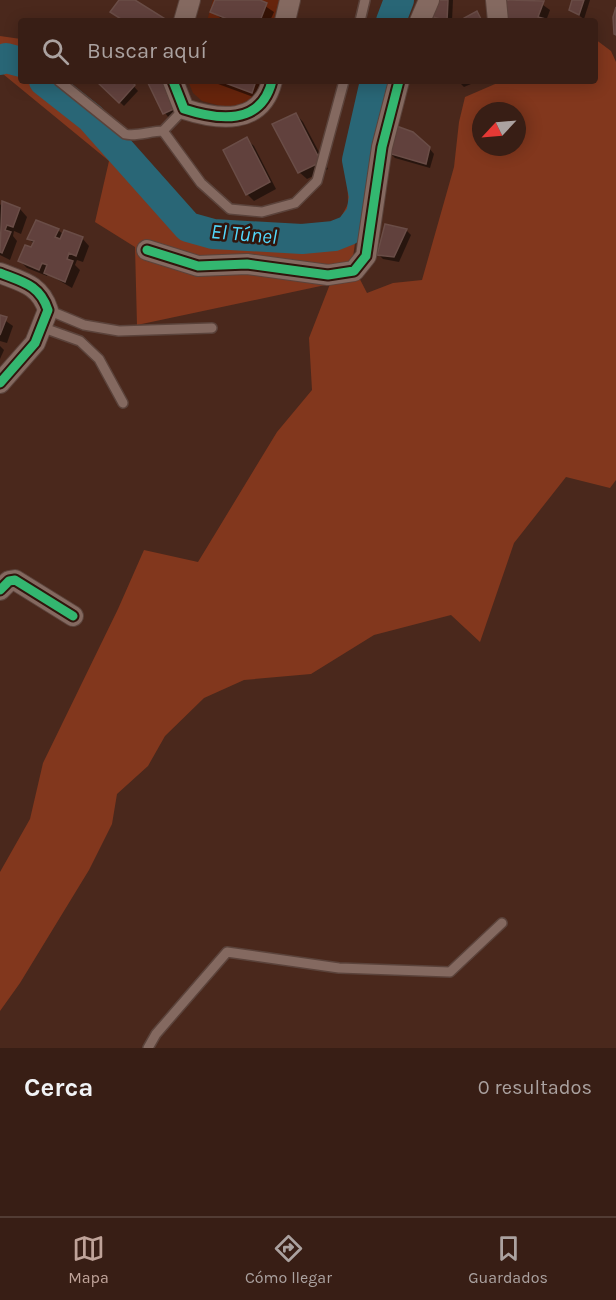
<!DOCTYPE html>
<html lang="es">
<head>
<meta charset="utf-8">
<style>
  :root { --surface:#381e15; --page:#432b22; --text:#f1f3f6; --muted:#aba2a0; --line:#523c34; --accent:#bfa399 }
  body { margin:0; font-family:Karla,sans-serif; background:var(--page); color:var(--text) }
  .compass { position:absolute; left:472px; top:102px; width:54px; height:54px; border-radius:50%; background:var(--surface); box-shadow:0 3px 15px #0003; rotate:244deg }
  .list { margin:0; padding:0; list-style:none }
  h2 { display:flex; justify-content:space-between; align-items:center; height:78px; margin:0; padding:0 24px; font-size:26px }
  h2 small { font-size:20px; font-weight:400; color:var(--muted) }
  .icon { flex:none; width:33px; height:33px; fill:none; stroke:currentColor; stroke-width:2; stroke-linecap:round; stroke-linejoin:round }
  .map { position:relative; flex:none; width:616px; height:1048px; overflow:hidden }
  .search { position:absolute; background:var(--surface); box-shadow:0 3px 15px #0003; left:18px; right:18px; top:18px; height:66px; display:flex; align-items:center; gap:15px; box-sizing:border-box; padding:0 21px; border-radius:6px; color:var(--muted); font-size:22px }
  .sheet { height:168px; background:var(--surface) }
  nav { display:flex; justify-content:space-around; align-items:center; box-sizing:border-box; height:84px; border-top:2px solid var(--line); background:var(--surface); font-size:16px; color:var(--muted) }
  nav a { display:grid; justify-items:center; gap:3px }
  nav .on { color:var(--accent) }
  .map>svg:first-child { display:block }
  .built { fill:#66240c }
  .green { fill:#82371d; fill-rule:evenodd }
  .shadow { fill:#0007 }
  .lines { fill:none; stroke-linecap:round; stroke-linejoin:round }
  .river { stroke:#296676; stroke-width:30 }
  .building { fill:#61413d; stroke:#6a4d47; stroke-width:1.5 }
  .lane-casing { stroke:#5b433b; stroke-width:12 }
  .street-casing { stroke:#5b433b; stroke-width:22 }
  .lane { stroke:#846960; stroke-width:9 }
  .street { stroke:#846960; stroke-width:20 }
  .cycleway-casing { stroke:#31150c; stroke-width:13 }
  .cycleway { stroke:#33b770; stroke-width:9 }
  .labels { text-anchor:middle; stroke-width:5; stroke-linejoin:round; paint-order:stroke }
  .water-label { font-size:21px; font-style:italic; fill:#52d7fa; stroke:#31150c }
</style>
</head>
<body>
<div class="map">
<svg width="616" height="1048" viewBox="0 0 616 1048">
  <rect width="100%" height="100%" fill="#4a281c"/>
  <g class="built">
    <path d="M213,0H285L280,21H207Z"/>
    <path d="M188,81H266L262,97L238,106L225,107L202,101L193,93Z"/>
  </g>
  <g class="green">
    <path d="M385,0H405L398,21H377Z"/>
    <path d="M0,36L21,39V81H58L117,133L185,218L206,223L226,225H323L340,219L348,204L347,149L362,81H383L366,149L367,221L356,236L352,264L367,293L393,283L422,280L454,167L459,122L465,97L502,81H595V39L611,51L616,62V480L610,488L566,477L514,543L480,642L451,615L374,635L311,674L244,680L204,698L165,736L148,766L117,794L112,824L89,870L20,983L0,1011V872L30,819L43,763L118,609L144,550L198,562L277,432L312,390L309,338L330,284L137,325L135,247L95,222L109,161L3,74H0ZM481,111H517V147H481Z"/>
  </g>
  <g class="shadow">
    <path d="M121,0H132L165,21H124L112,12Z"/>
    <path d="M217,0H256L274,12L270,21H224L212,11Z"/>
    <path d="M432,0H453L452,21H427Z"/>
    <path d="M505,0H536L550,10L546,21H506Z"/>
    <path d="M574,0H590L584,19L571,10Z"/>
    <path d="M98,81H129L138,91L124,106Z"/>
    <path d="M156,81L165,84L180,113L169,118L165,113L150,84Z"/>
    <path d="M210,81H266L259,99Z"/>
    <path d="M458,81H478L464,87Z"/>
    <path d="M296,114L303,122L328,169L307,179L299,172Z"/>
    <path d="M246,139L254,146L276,189L254,201L247,194Z"/>
    <path d="M429,148L434,154L430,168L395,158L390,153Z"/>
    <path d="M3,203L20,209L27,217L21,234L14,231L13,236L17,241L10,260L0,255V205Z"/>
    <path d="M58,230L64,235L82,238L89,246L83,262L77,260L75,265L80,270L72,288L48,274L47,276L27,268L20,261L32,249L34,244L29,239Z"/>
    <path d="M406,230L411,235L399,262L383,259L379,255Z"/>
    <path d="M0,317L13,326L7,343L0,341Z"/>
    <path d="M0,346L4,350L0,359Z"/>
  </g>
  <g class="lines">
    <g class="river">
      <path d="M391,21L399,0"/>
      <path d="M0,60L6,58L21,62"/>
      <path d="M44,81L91,118L188,227L213,234L302,239L334,236L349,230L361,215L364,197L357,160L375,81"/>
    </g>
  </g>
  <g class="building">
    <path d="M119,0H135L167,20L124,21L110,12Z"/>
    <path d="M215,0H260L267,3L260,21H232L210,12Z"/>
    <path d="M431,0H448L447,21L423,14Z"/>
    <path d="M503,0L544,1L538,17L553,21H504Z"/>
    <path d="M572,0H584L579,15L569,10Z"/>
    <path d="M616,7V35L614,34L613,17Z"/>
    <path d="M477,11L482,21H465L464,18Z"/>
    <path d="M96,81H131L135,85L119,103Z"/>
    <path d="M152,81H162L176,108L163,114L148,83Z"/>
    <path d="M220,81H256L252,93Z"/>
    <path d="M296,113L321,162L298,173L272,124Z"/>
    <path d="M391,124L413,132L430,147L426,164L388,153Z"/>
    <path d="M247,137L270,182L246,195L223,150Z"/>
    <path d="M2,201L20,208L13,227L7,225L5,230L11,232L2,253L0,252Z"/>
    <path d="M36,220L59,229L55,237L60,239L64,230L83,237L76,256L69,253L67,259L73,261L65,282L44,273L47,265L42,263L39,270L18,261L25,245L31,247L34,241L27,239Z"/>
    <path d="M385,224L407,229L394,257L377,255Z"/>
    <path d="M0,315L7,317L0,335Z"/>
  </g>
  <g class="lines">
    <defs>
      <g id="lane">
        <path d="M360,21L365,0"/>
        <path d="M59,81L125,134C136,137 150,131 163,131L184,109"/>
        <path d="M163,131L201,183L230,209L262,212L295,203L317,181L344,81"/>
        <path d="M48,310L84,325L119,331L212,328"/>
        <path d="M41,327L80,341L99,359L123,403"/>
        <path d="M148,1048L156,1034L227,952L339,968L450,972L502,923"/>
      </g>
      <g id="street">
        <path d="M496,0L498,21"/>
        <path d="M184,21L190,0"/>
        <path d="M285,21L290,0"/>
        <path d="M420,21L429,0"/>
        <path d="M173,81L184,109C218,120 261,126 272,81"/>
        <path d="M147,250L198,266L247,264L328,275L354,271L366,256L382,147L399,81"/>
        <path d="M0,273C23,282 40,285 48,310L35,343L0,383"/>
        <path d="M0,590L9,581L15,580L73,616"/>
      </g>
    </defs>
    <use href="#lane" class="lane-casing"/>
    <use href="#street" class="street-casing"/>
    <use href="#lane" class="lane"/>
    <use href="#street" class="street"/>
    <defs>
      <g id="cycleway">
        <path d="M173,81L184,109C218,120 261,126 272,81"/>
        <path d="M147,250L198,266L247,264L328,275L354,271L366,256L382,147L399,81"/>
        <path d="M0,273C23,282 40,285 48,310L35,343L0,383"/>
        <path d="M0,590L9,581L15,580L73,616"/>
      </g>
    </defs>
    <use href="#cycleway" class="cycleway-casing"/>
    <use href="#cycleway" class="cycleway"/>
  </g>
  <g class="labels">
    <g class="water-label">
      <text transform="translate(244 234) rotate(5)" y="7">El Túnel</text>
    </g>
  </g>
</svg>
<svg class="compass" viewBox="-18 -18 36 36"><path d="M0-13l5 13h-10z" fill="#e53935"/><path d="M0 13l5-13h-10z" fill="#aba2a0"/></svg>
<div class="search"><svg class="icon" aria-label="search" viewBox="0 0 24 24"><circle cx="10" cy="10" r="6"/><path d="M15 15l6 6"/></svg>Buscar aquí</div>
</div>
<section class="sheet">
<h2>Cerca<small>0 resultados</small></h2>
<ul class="list">
</ul>
</section>
<nav>
<a class="on"><svg class="icon" aria-label="map" viewBox="0 0 24 24"><path d="M3 6l6-2 6 2 6-2v14l-6 2-6-2-6 2zM9 4v14M15 6v14"/></svg>Mapa</a>
<a><svg class="icon" aria-label="directions" viewBox="0 0 24 24"><path d="M12 3l9 9-9 9-9-9zM9 14v-3h6M13 9l2 2-2 2"/></svg>Cómo llegar</a>
<a><svg class="icon" aria-label="saved" viewBox="0 0 24 24"><path d="M7 4h10v16l-5-4-5 4z"/></svg>Guardados</a>
</nav>
</body>
</html>
